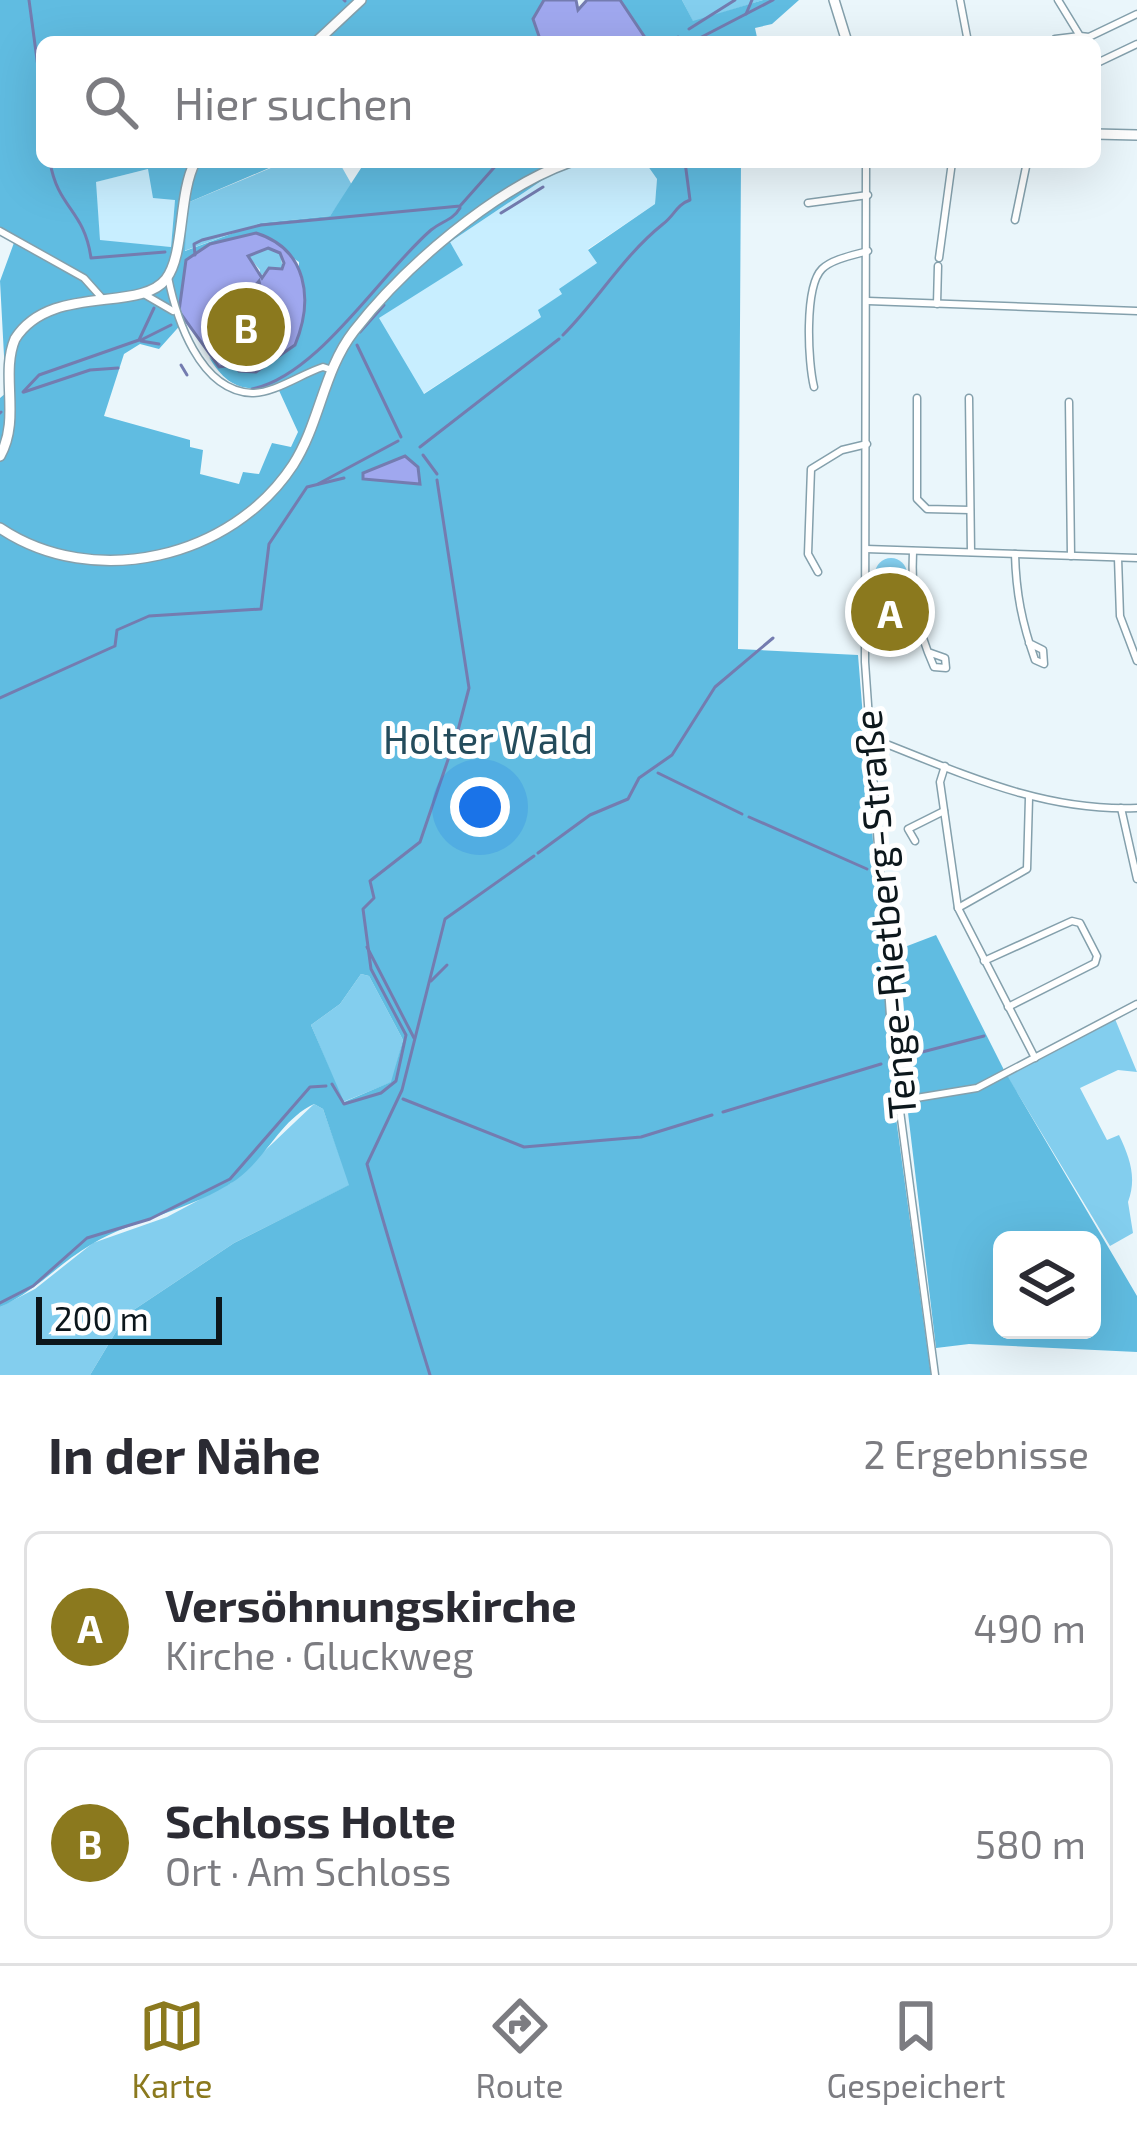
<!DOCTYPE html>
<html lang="de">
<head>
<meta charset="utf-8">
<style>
  :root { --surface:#fff; --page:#f2f2f3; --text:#2b2b33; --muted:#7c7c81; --line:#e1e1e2; --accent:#8b791e }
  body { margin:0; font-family:"Exo 2",sans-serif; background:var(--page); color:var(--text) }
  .controls { position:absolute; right:36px; bottom:36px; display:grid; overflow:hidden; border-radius:18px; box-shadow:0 12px 48px #0002 }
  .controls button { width:108px; height:108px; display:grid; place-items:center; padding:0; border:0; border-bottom:3px solid var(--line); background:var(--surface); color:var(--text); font:60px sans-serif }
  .scale { position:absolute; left:36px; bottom:30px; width:186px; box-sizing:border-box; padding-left:12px; border:6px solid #0c171c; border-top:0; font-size:33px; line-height:42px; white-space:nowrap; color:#0c171c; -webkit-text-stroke:9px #fff; paint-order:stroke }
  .you { position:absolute; left:480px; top:807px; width:42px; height:42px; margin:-30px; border:9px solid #fff; border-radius:50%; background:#1a73e8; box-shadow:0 0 0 18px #1a73e833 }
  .badge { display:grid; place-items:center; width:78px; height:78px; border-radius:50%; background:var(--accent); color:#fff; font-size:39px; font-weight:700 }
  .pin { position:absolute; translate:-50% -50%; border:6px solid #fff; box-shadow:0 3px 12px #0006 }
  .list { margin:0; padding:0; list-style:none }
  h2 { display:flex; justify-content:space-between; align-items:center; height:156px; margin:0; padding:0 48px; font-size:51px }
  h2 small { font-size:39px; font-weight:400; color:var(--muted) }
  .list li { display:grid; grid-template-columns:78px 1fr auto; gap:36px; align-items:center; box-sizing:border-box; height:192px; margin:0 24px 24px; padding:0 24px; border:3px solid var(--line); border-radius:18px }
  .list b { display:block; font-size:45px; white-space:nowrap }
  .list p { margin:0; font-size:39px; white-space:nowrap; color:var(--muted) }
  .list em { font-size:39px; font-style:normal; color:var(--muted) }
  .icon { flex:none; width:66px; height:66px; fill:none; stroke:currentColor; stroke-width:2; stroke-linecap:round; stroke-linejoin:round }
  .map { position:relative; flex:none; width:1137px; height:1375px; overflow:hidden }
  .search { position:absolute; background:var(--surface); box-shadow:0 12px 48px #0002; left:36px; right:36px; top:36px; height:132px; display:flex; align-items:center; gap:30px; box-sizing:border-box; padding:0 42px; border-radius:18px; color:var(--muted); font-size:45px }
  .sheet { height:588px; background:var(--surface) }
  nav { display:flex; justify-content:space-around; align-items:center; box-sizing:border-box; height:168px; border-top:3px solid var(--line); background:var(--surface); font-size:33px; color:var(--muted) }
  nav a { display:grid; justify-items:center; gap:6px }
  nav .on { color:var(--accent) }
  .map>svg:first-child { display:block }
  .built { fill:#c8eeff }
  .green { fill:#83ceee }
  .forest { fill:#60bce1; fill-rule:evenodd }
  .water { fill:#a0a8ef; stroke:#747cb0; stroke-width:3; fill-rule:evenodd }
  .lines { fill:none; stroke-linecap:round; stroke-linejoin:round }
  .stream { stroke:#747cb0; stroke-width:3 }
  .minor-casing { stroke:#84a0ac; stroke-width:9 }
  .tertiary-casing { stroke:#84a0ac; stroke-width:12 }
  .secondary-casing { stroke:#84a0ac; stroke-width:12 }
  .minor { stroke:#fff; stroke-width:6 }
  .tertiary { stroke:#fff; stroke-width:9 }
  .secondary { stroke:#fff; stroke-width:9 }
  .labels { text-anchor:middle; stroke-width:10; stroke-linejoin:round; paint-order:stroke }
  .park-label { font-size:39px; fill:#244c5c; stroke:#fff }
  .street-label { font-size:39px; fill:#0c171c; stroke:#fff }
</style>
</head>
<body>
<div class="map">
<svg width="1137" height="1375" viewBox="0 0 1137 1375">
  <rect width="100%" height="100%" fill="#eaf6fb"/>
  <g class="built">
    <path d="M582,162H645L657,179L655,204L588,249L597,263L560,289L562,294L541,317L423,394L378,318L462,265L450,242L547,177Z"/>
    <path d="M149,169L175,200L171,247L100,241L95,182Z"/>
  </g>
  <g class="green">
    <path d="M682,0H763L693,22Z"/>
    <path d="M285,162H339L352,185L330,216L261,223L184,251L187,203Z"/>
    <path d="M268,248L280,253L283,269L269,268L260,277V270L248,256Z"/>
    <circle cx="891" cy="574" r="16"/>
    <path d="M361,974L369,976L403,1040L392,1082L343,1102L311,1025L340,1004Z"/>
    <path d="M1115,1019L1137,1072L1118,1070L1080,1088L1107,1140L1119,1135C1130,1158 1137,1178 1128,1202L1133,1233L1110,1246L1007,1076Z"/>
    <path d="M314,1104L323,1109L350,1185L234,1243L126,1315L90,1375H0V1307L35,1289L93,1243L167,1217L231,1183Z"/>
  </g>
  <g class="forest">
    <path d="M0,0H544L537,39L541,42H42V162H283L187,203L185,251L261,223L330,216L365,162H582L547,177L450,242L463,265L379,318L424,394L541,317L538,310L562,294L559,289L597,263L588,250L655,204L657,179L645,162H741L738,649L858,655L894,1103L931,1375H90L126,1315L234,1243L349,1185L323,1109L314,1104C280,1120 266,1159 236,1180C190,1211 136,1218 92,1244C59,1263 35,1292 0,1307V398L6,393L0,281L15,240L0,233ZM148,169L153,198L175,200L171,247L100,240L96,182ZM256,233L299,262V334L239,371L237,365L220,367L209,357C225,385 245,395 276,384L298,432L291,447L272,443L259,474L243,472L239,484L200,474L203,450L190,447V440L104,416L124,354L140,344L159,349L184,321L179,311L187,260L210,244ZM361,974L369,976L403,1040L391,1082L344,1102L311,1025L340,1004Z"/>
    <path d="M620,0H682L693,21L763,0H799L772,24L755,28L758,42H648Z"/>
    <path d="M936,935L1004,1070L1137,1296V1352L969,1344L936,1348L889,953ZM1002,1240H1092V1330H1002Z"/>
  </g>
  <g class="water">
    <path d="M544,0H576L578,10L587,0H620L648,42H541L533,19Z"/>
    <path d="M256,233C307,249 314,299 295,345L256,372L239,371L234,365L219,367L179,311L186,260L210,244ZM268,248L280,253L284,263L282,269L269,268L262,278L248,256ZM259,281L262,295L281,308L280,336C262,358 247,362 222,354L215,318L236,290L250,292Z"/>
    <path d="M405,456L418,467L420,484L363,479V473Z"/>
  </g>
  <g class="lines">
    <g class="stream">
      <path d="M29,0L42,97"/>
      <path d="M344,0L345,1"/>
      <path d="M746,14L752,0"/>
      <path d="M689,29L735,0"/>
      <path d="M668,42L678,37"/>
      <path d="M692,42L773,0"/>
      <path d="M50,162C58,209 84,209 91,258L165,252"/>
      <path d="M501,213L543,187"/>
      <path d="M195,255L194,244L202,240L261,225L460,206L499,162"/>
      <path d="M360,332L384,305"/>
      <path d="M563,335C599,299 622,257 663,224C675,215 676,205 690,200L685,162"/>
      <path d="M141,340L171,325"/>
      <path d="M141,341L159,344"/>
      <path d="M357,345L401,437"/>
      <path d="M181,365L187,375"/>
      <path d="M252,389C318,376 380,274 431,230C442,221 453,220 460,208"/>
      <path d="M23,392L39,375L139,340L154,308"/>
      <path d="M24,392L90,370L118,368"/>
      <path d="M0,413L1,412"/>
      <path d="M420,447L559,339"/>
      <path d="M423,455L437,474"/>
      <path d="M437,480L469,688L456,738"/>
      <path d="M318,484L398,441"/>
      <path d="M0,698L115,646L117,630L149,616L261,609L269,544L307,487L344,478"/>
      <path d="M658,773L742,814"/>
      <path d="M749,817L867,869"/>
      <path d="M538,853L590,815L628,799L639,778L672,755L715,687L773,638"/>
      <path d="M367,947L414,1038"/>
      <path d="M431,981L447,965"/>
      <path d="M899,1058L984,1036"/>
      <path d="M332,1084L344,1104L381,1093L396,1081L406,1035L371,969L363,909L374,898L370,881L420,842L453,745"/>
      <path d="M403,1099L524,1147L641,1137L712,1115"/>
      <path d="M723,1112L881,1064"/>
      <path d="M0,1303L33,1286L87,1238L150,1219L230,1179L310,1087L326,1086"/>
      <path d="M430,1375C408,1304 387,1236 367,1164L402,1090L445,919L534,856"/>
    </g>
    <defs>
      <g id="minor">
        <path d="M960,0L968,42"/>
        <path d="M1058,0L1080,36L1089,37L1137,14"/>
        <path d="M1055,39L1080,36"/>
        <path d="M1095,64L1137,44"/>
        <path d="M866,162L865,662L893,1058L935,1375"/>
        <path d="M808,203L868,195"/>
        <path d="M1015,220L1027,162"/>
        <path d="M0,231L84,278L101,297"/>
        <path d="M939,258L952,162"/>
        <path d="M168,277C176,317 199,391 252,393C275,393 301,374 323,367L332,370"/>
        <path d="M142,293L173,311"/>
        <path d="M868,301L1137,311"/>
        <path d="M937,304L938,266"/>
        <path d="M814,387C808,363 804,287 822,269C832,259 854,255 868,251"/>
        <path d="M917,398V499L927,509L970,510"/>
        <path d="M969,398L971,552"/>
        <path d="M1069,402L1071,556"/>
        <path d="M866,549L1137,558"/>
        <path d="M913,551C911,595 916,626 934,667L946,668L945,658L928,652"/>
        <path d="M1015,554C1016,593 1022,623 1035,660L1044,664L1043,650L1029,643"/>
        <path d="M1118,558L1120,616L1137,661"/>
        <path d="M818,572L808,554L811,469L842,450L867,444"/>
        <path d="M871,738C959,772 1041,812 1137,808"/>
        <path d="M945,766L940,782L958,908L1035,1058"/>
        <path d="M1121,808L1137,879"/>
        <path d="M915,841L908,829L944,811"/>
        <path d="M958,908L1027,869L1029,798"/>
        <path d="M984,961L1072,921L1080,923L1097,956L1095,963L1008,1007"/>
        <path d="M898,1101L977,1088L1137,1004"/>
      </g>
      <g id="tertiary">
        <path d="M834,0L847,42"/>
        <path d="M1095,134L1137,135"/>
        <path d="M0,528C94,591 232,558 293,465C320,423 323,371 354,331C403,268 494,189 570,162"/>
      </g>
      <g id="secondary">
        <path d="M316,42L361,0"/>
        <path d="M0,456C21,419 0,374 15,339C50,283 140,313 166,279C185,254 178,195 195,162"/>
      </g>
    </defs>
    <use href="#minor" class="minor-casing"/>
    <use href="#tertiary" class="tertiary-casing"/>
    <use href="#secondary" class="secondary-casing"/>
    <use href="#minor" class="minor"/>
    <use href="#tertiary" class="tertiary"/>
    <use href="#secondary" class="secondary"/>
  </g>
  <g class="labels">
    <g class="park-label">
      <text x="488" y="754">Holter Wald</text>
    </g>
    <g class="street-label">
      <text transform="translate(885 914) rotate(-95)" y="14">Tenge-Rietberg-Straße</text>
    </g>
  </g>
</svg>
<div class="controls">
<button><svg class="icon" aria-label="layers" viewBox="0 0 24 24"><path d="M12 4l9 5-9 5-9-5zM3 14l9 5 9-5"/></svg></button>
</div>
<div class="scale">200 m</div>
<div class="you"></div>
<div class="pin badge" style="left:890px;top:612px">A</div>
<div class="pin badge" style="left:246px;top:327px">B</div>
<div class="search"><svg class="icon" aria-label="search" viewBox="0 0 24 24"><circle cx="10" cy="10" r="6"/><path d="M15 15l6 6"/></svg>Hier suchen</div>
</div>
<section class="sheet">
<h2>In der Nähe<small>2 Ergebnisse</small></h2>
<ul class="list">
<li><span class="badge">A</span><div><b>Versöhnungskirche</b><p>Kirche · Gluckweg</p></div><em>490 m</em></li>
<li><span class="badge">B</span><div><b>Schloss Holte</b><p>Ort · Am Schloss</p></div><em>580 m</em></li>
</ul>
</section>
<nav>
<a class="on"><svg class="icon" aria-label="map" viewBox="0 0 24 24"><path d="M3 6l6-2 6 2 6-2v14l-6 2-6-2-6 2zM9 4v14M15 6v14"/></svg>Karte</a>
<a><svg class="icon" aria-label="directions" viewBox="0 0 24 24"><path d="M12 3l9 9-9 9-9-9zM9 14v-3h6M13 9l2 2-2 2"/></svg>Route</a>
<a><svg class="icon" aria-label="saved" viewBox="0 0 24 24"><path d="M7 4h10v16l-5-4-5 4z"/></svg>Gespeichert</a>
</nav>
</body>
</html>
